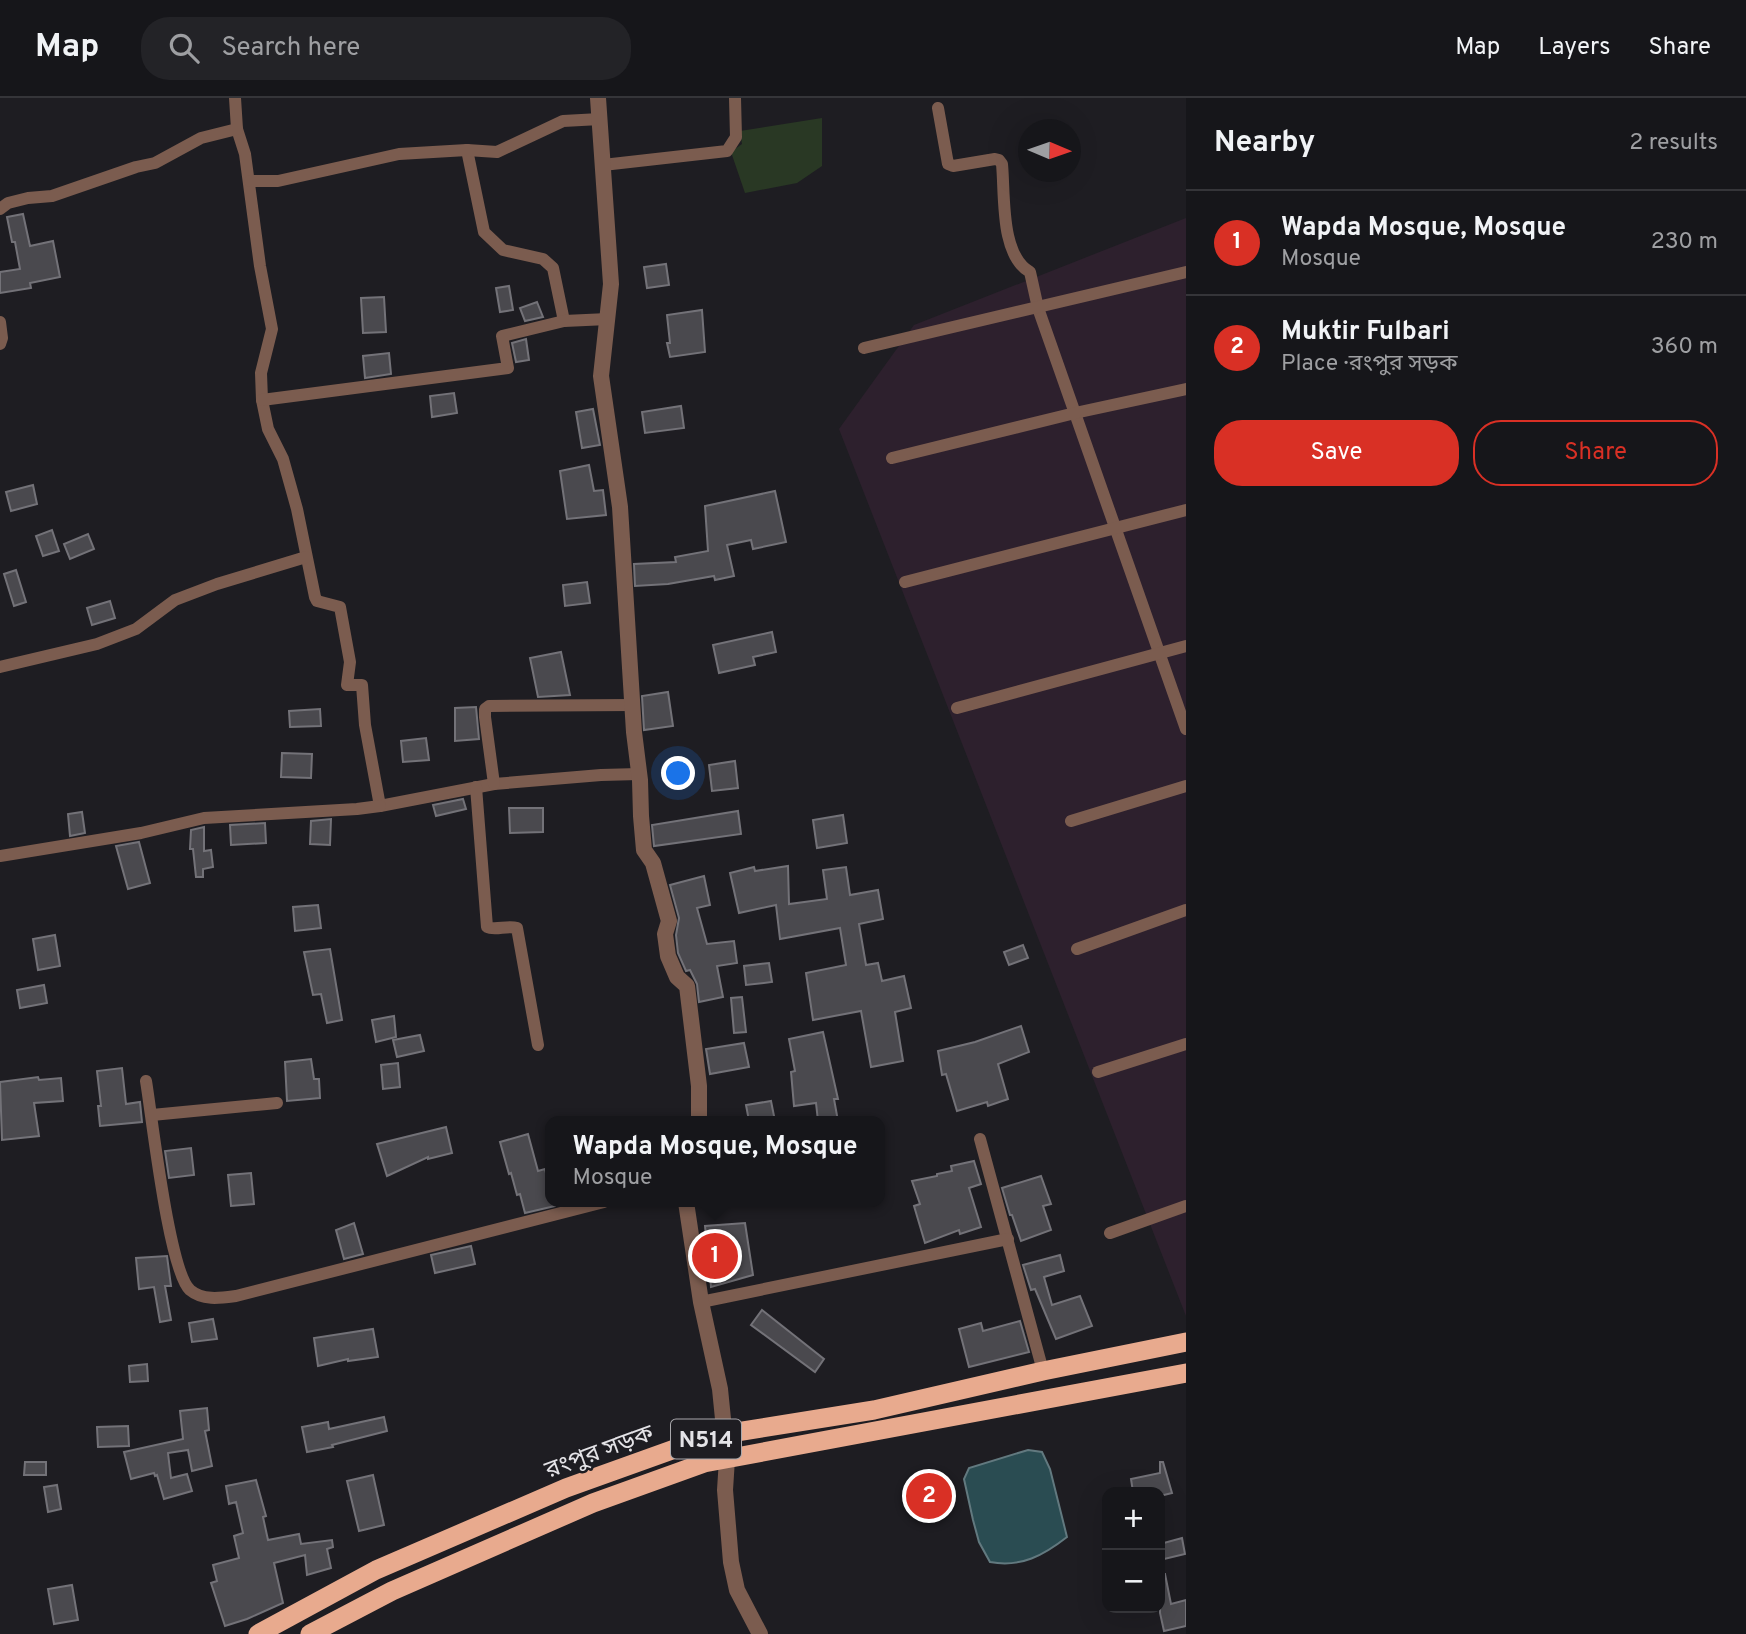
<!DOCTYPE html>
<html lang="en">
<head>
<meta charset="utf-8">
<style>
  :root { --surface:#16161a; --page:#232327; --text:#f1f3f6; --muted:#9e9fa2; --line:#353539; --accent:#d93025 }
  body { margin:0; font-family:Overpass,"Noto Sans Bengali",sans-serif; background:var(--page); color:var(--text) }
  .controls { position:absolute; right:21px; bottom:21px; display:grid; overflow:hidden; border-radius:14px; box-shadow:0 7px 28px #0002 }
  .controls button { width:63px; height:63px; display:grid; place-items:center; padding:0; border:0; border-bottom:2px solid var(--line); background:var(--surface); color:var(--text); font:35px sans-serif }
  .compass { position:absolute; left:1018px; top:21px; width:63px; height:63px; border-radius:50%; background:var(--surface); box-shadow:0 7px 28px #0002; rotate:92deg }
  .you { position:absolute; left:679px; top:676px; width:24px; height:24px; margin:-18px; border:5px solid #fff; border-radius:50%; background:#1a73e8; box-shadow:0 0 0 10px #1a73e833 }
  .badge { display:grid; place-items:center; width:46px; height:46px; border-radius:50%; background:var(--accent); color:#fff; font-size:23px; font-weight:700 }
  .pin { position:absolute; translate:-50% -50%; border:4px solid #fff; box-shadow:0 2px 7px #0006 }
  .popup { position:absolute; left:545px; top:1018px; width:340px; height:91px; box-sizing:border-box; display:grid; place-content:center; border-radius:14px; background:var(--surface); filter:drop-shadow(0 2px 5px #0005); font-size:23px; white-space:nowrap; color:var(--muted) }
  .popup b { font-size:26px; color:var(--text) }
  .popup::after { content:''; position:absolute; left:50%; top:100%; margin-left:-14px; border:14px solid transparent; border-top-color:var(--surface) }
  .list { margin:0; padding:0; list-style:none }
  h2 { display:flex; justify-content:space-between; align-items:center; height:91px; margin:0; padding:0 28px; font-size:30px }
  h2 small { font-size:23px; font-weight:400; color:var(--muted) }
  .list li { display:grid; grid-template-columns:46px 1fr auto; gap:21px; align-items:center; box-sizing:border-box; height:105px; padding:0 28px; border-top:2px solid var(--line) }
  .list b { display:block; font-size:26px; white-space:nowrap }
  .list p { margin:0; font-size:23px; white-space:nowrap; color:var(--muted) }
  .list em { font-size:23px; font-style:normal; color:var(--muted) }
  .actions { display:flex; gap:14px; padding:21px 28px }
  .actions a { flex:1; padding:16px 0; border:2px solid var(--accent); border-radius:28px; text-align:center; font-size:24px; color:var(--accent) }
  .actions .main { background:var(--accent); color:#fff }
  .icon { flex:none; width:38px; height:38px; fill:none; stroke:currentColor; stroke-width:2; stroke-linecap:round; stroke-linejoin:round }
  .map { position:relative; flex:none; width:1186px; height:1536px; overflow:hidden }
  header { display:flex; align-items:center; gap:42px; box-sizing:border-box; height:98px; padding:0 35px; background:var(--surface); border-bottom:2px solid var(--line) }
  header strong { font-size:33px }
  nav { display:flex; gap:38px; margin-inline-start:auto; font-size:24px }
  .search { width:490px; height:63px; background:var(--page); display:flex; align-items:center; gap:18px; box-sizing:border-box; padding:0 24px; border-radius:28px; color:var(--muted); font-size:26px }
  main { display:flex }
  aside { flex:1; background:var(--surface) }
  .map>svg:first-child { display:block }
  .industrial { fill:#2d202d }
  .green { fill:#293824 }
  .water { fill:#2a4c52; stroke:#62797f; stroke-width:2 }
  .building { fill:#4a494e; stroke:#737278; stroke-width:2 }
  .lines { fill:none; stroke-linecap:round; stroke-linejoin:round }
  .minor { stroke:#7b5c4f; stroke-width:12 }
  .tertiary { stroke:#7b5c4f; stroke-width:16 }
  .trunk { stroke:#e8aa8e; stroke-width:19 }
  .labels { text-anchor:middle; stroke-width:5; stroke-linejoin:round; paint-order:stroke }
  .shield { fill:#1e1d22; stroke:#a9a8ac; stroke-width:2 }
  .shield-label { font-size:23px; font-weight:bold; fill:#e4e3e7 }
  .street-label { font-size:24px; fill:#e4e3e7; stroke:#1e1d22 }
</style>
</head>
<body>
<header>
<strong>Map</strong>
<div class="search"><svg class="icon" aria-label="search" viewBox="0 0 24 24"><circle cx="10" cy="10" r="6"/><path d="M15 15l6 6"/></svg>Search here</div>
<nav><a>Map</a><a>Layers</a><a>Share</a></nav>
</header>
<main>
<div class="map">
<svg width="1186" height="1536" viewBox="0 0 1186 1536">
  <rect width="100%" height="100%" fill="#1e1d22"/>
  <path class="industrial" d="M1186,120V1218L839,331L914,227Z"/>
  <path class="green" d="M822,20V68L797,85L745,95L731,54L742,46L740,33Z"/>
  <path class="water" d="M1028,1352L1042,1354L1050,1371L1067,1439C1044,1457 1021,1470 990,1464L979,1444L973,1422L964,1381L969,1370Z"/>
  <g class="building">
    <path d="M23,116L30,148L53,143L60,179L30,185L31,190L0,195V174L20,171L15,144H12L7,119Z"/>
    <path d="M666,166L669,187L647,190L644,169Z"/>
    <path d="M509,188L513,212L500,214L496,190Z"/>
    <path d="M384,199L386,234L363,235L361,200Z"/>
    <path d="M537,204L543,219L525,223L520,210Z"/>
    <path d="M702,212L705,254L670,259L667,245H670L667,217Z"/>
    <path d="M526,241L529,262L516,264L512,245Z"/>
    <path d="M389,255L391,276L365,280L363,258Z"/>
    <path d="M454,295L457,315L432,319L430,298Z"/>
    <path d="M681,308L684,330L645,335L642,314Z"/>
    <path d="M593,311L600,347L582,350L576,314Z"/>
    <path d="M589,367L594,393L603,392L606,417L567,421L560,373Z"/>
    <path d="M33,387L37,406L11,413L6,394Z"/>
    <path d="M775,393L786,444L753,451L751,442L727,447L734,478L715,482L714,478L668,486L635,488L634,466L676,464L675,459L708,453L705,408Z"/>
    <path d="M52,432L59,453L43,458L36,438Z"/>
    <path d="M88,436L94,451L70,461L64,446Z"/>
    <path d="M16,472L26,504L14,508L4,476Z"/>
    <path d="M587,484L590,505L565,508L563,487Z"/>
    <path d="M110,503L115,520L92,527L87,510Z"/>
    <path d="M772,534L776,554L753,559L755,567L719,575L713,547Z"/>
    <path d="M561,554L570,597L538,599L530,560Z"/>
    <path d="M668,594L673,628L644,632L642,598Z"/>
    <path d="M476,609L479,641L455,643V610Z"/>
    <path d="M320,611L321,628L290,629L289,613Z"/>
    <path d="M426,640L429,662L403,664L401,643Z"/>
    <path d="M282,655L312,656L311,680L281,679Z"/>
    <path d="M735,663L738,690L712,693L709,667Z"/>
    <path d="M463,701L466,711L436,718L433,707Z"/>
    <path d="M509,710H543V734L510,735Z"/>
    <path d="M738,713L741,736L654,748L652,727Z"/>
    <path d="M82,714L85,735L70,738L68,716Z"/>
    <path d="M843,717L847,745L817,750L813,722Z"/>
    <path d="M331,721L330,747L310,746L311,723Z"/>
    <path d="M265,725L266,745L231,747L230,727Z"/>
    <path d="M204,729V753L211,752L213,769L203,771V779H196L193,751H190L191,732Z"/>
    <path d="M139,744L150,785L128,791L116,748Z"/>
    <path d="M788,768L789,806L827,801L823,772L846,769L850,797L878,792L883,821L859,826L866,867L878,865L882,883L904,878L911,910L895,914L903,963L871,969L861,913L813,922L806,875L846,867L840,830L780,841L776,807L739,815L730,775L754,769L755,773Z"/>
    <path d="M704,778L710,807L697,810L707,846L734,843L737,865L717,868L723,899L699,904L697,886L690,872L686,873L678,855L676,837L679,820L670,787Z"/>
    <path d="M318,807L321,830L295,833L293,809Z"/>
    <path d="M55,837L60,868L38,872L33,841Z"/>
    <path d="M1023,847L1028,860L1009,867L1004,854Z"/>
    <path d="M330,851L342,922L327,925L321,896L313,897L304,854Z"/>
    <path d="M769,865L772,884L746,887L744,868Z"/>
    <path d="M44,887L47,905L20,910L17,892Z"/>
    <path d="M742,899L746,934L734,935L731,900Z"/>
    <path d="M394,918L396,939L376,944L372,922Z"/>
    <path d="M1021,928L1029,954L998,966L1008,1001L988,1008L987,1004L957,1013L946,976L942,977L938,953L975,944Z"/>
    <path d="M823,934L838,1001H834L838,1023H818L816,1005L794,1008L791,974L795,973L789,941Z"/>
    <path d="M420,937L424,953L397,959L393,942Z"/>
    <path d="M744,945L749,969L710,976L706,951Z"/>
    <path d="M311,961L314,981H319L320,1000L287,1003L285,964Z"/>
    <path d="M398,965L400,989L383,991L381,967Z"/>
    <path d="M122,970L126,1006L140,1004L142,1024L100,1028L98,1008H101L97,973Z"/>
    <path d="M38,979L39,982L61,980L63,1003L34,1005L39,1038L2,1042L0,984Z"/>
    <path d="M771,1003L775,1023H749L746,1007Z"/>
    <path d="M446,1029L452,1055L428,1061V1059L387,1078L377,1046Z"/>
    <path d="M528,1036L538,1073L545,1071L550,1092V1104H554L555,1108L525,1115L520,1096L517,1097L511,1075L509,1076L500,1044Z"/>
    <path d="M191,1050L194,1077L169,1080L165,1053Z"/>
    <path d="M974,1063L981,1086L969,1090L981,1129L960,1136L959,1132L925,1145L914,1108L920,1106L912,1083L937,1078V1076L952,1073L951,1068Z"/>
    <path d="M251,1075L254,1106L231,1108L228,1077Z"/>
    <path d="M1041,1078L1051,1106L1043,1108L1051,1132L1021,1143L1012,1117H1010L1002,1090Z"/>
    <path d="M354,1125L363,1156L344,1161L336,1132Z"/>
    <path d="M745,1125L753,1177L711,1189L705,1128Z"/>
    <path d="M471,1148L475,1166L435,1175L431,1157Z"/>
    <path d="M1060,1157L1064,1173L1044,1179L1052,1207L1080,1198L1092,1228L1056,1241L1035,1191L1031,1192L1023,1167Z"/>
    <path d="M167,1158L171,1188H165L171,1222L160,1224L154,1189L139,1191L136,1160Z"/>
    <path d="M762,1212L824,1261L815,1274L751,1227Z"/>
    <path d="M213,1221L217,1241L192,1244L189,1225Z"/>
    <path d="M1020,1223L1029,1254L969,1269L959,1231L981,1225L983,1233Z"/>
    <path d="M373,1231L378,1259L348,1263V1261L318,1268L314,1240Z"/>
    <path d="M147,1266L148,1283L130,1284L129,1268Z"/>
    <path d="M207,1310L209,1332L205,1333L212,1368L192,1373L188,1352L168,1355L171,1380L187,1376L192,1393L164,1401L157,1377L155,1378L154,1375L131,1381L124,1354L183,1341L180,1313Z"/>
    <path d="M384,1319L387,1333L332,1347L333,1349L307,1354L302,1329L328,1324L329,1331Z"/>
    <path d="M128,1328L129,1348L98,1349L97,1329Z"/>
    <path d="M25,1364H46V1377H24Z"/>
    <path d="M1160,1364H1163L1172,1395L1160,1398V1394H1133L1131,1381L1160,1375Z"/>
    <path d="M373,1377L384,1427L359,1433L347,1383Z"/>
    <path d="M256,1382L266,1418L263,1419L268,1442L299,1436L301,1446L332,1442L333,1449L327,1451L331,1470L307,1477L305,1457L274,1465L283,1505L247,1521L225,1528L211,1485L217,1483L213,1467L239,1460L234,1438L243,1435L236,1404L229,1406L226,1388Z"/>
    <path d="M57,1387L61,1411L48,1414L44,1389Z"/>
    <path d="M1182,1440L1185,1456L1160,1462V1446Z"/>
    <path d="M1160,1476H1165L1171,1506L1186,1502V1528L1164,1533L1160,1515Z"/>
    <path d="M72,1487L78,1522L54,1526L48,1491Z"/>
  </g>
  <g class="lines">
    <g class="minor">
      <path d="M938,10L948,66L953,68L995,61L999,62L1002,66C1005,97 1000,157 1030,174L1038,210L1186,631"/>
      <path d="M237,31L245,56L260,168L272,231L261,275L262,302L268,331L283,361L297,411L315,499L317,503L340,509L350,564L347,587H362L365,627L380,708L494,686L601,677L639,676"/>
      <path d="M467,52L484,134L503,152L543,161L553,170L564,223"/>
      <path d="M603,67L727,53L736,39L735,0"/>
      <path d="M250,83H278L399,56L467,52L497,54L563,23L600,21"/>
      <path d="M0,111L8,105L28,100L52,98L136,69L155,65L201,40L237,31L235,0"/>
      <path d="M0,224L2,240L0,246"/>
      <path d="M864,250L1186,174"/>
      <path d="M262,302L508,270L502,238L564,223L608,221"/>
      <path d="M892,360L1075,315L1186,291"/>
      <path d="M905,484L1186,412"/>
      <path d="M0,569L97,546L136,531L175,502L217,486L306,459"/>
      <path d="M957,610L1186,548"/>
      <path d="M494,686L485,619V611L489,608L633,607"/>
      <path d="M476,689L487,829C495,833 507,827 517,830L538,947"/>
      <path d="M1071,723L1186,688"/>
      <path d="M0,758L141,735L204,720L357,711L380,708"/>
      <path d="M1077,851L1186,812"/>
      <path d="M1098,974L1186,946"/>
      <path d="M146,983C152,1019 169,1173 190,1192C203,1203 221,1200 236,1198L604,1104"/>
      <path d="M152,1017L277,1005"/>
      <path d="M980,1041L1043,1273"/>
      <path d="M1110,1135L1186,1108"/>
      <path d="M701,1204L1008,1141"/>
    </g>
    <g class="tertiary">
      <path d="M598,0L611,186L601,278L620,409L634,634L640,682L641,718L644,752L653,765L669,823L665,836L668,858L677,879L687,888L699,988V1023"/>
      <path d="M686,1104L701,1204L720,1291L727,1361L725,1392L731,1464L737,1492L760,1536"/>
    </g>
    <g class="trunk">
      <path d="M258,1536L376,1472L566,1390L697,1343L724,1336L874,1312L1043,1273L1186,1244"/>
      <path d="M310,1536L392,1493L593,1405L704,1365L1186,1275"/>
    </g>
  </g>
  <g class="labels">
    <rect class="shield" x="671" y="1321.5" width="70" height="39" rx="5"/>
    <g class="shield-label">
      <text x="706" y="1349">N514</text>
    </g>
    <g class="street-label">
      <text transform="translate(599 1353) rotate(-20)" y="8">রংপুর সড়ক</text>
    </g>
  </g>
</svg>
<div class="controls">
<button>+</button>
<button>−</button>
</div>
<svg class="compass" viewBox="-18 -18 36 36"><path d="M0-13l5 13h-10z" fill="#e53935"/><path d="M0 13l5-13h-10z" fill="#9e9fa2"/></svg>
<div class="you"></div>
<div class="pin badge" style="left:715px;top:1158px">1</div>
<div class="popup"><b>Wapda Mosque, Mosque</b>Mosque</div>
<div class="pin badge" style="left:929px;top:1398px">2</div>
</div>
<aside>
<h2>Nearby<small>2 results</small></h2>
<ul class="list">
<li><span class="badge">1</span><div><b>Wapda Mosque, Mosque</b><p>Mosque</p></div><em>230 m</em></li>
<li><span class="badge">2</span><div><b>Muktir Fulbari</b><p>Place · রংপুর সড়ক</p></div><em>360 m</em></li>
</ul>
<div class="actions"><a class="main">Save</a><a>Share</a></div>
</aside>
</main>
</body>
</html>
